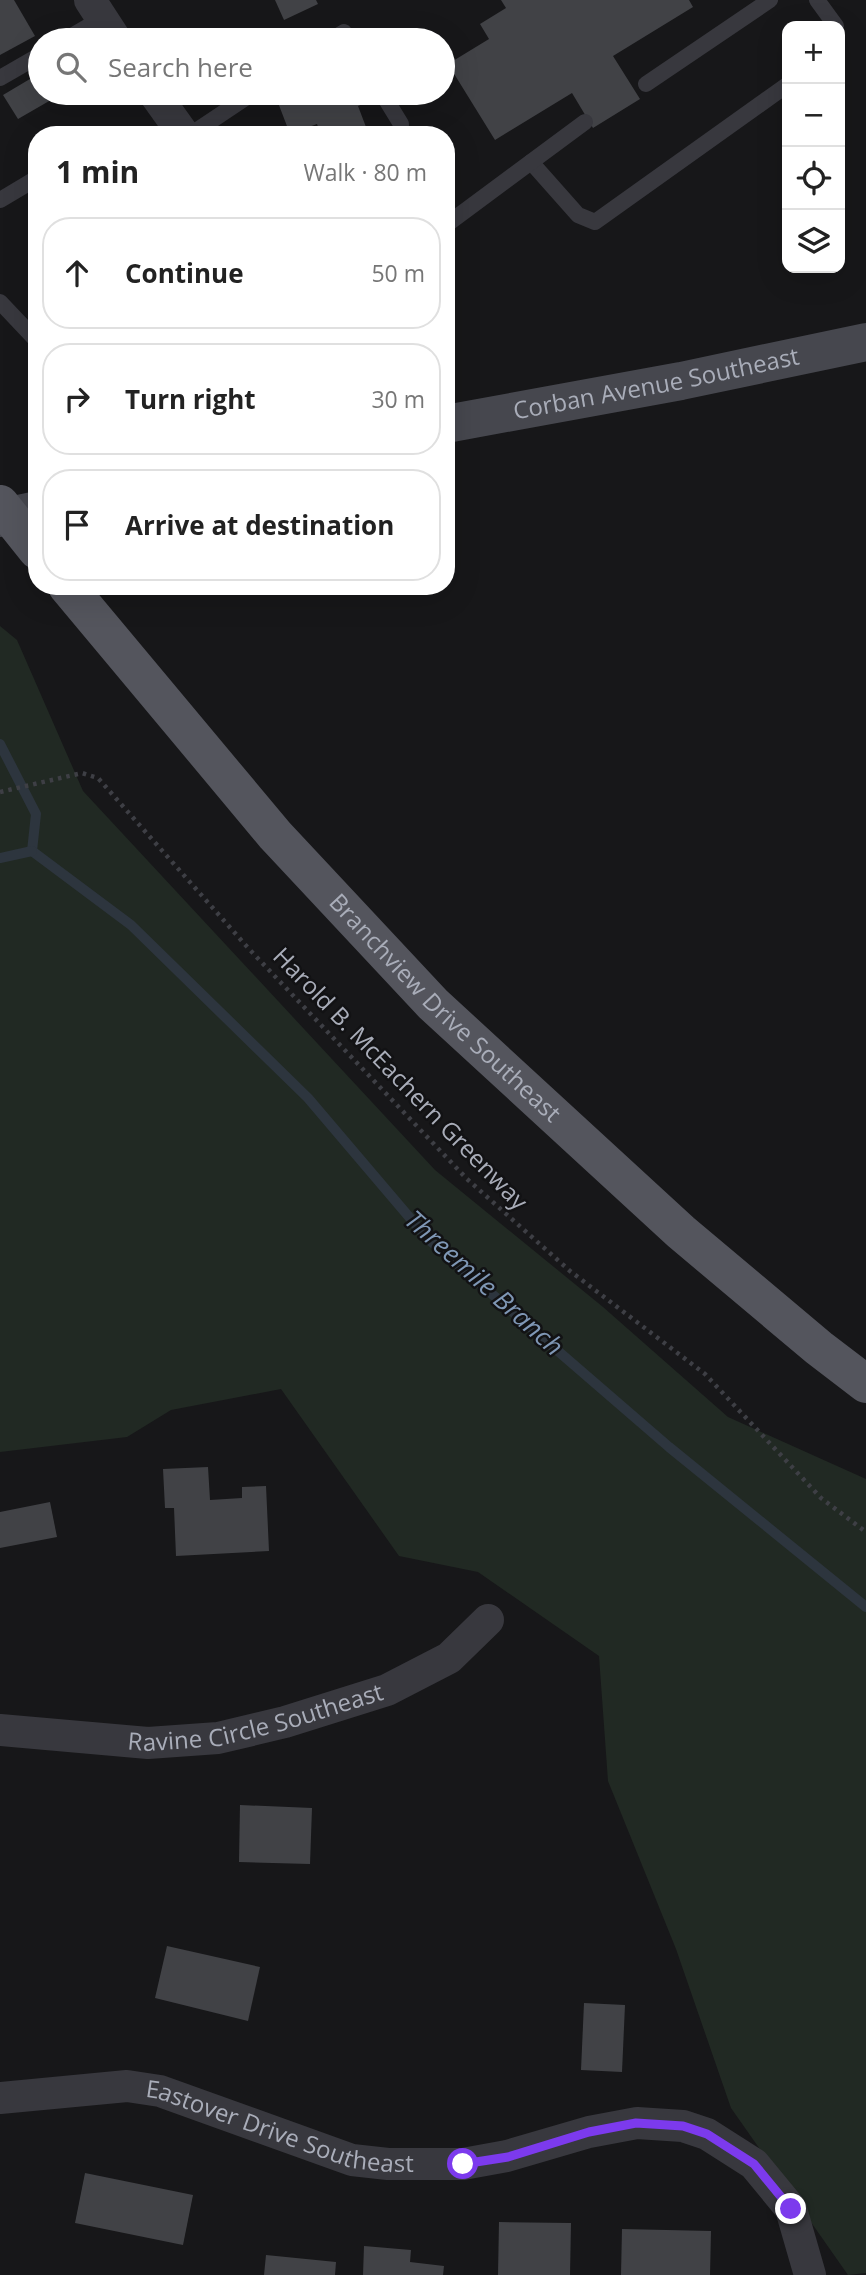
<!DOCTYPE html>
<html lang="en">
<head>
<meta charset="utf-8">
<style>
  :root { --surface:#fff; --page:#f6f6f6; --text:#222; --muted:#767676; --line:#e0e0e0 }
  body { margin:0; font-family:"Open Sans",sans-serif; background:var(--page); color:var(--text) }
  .controls { position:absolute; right:21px; top:21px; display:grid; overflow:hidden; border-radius:14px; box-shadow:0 7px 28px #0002 }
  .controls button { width:63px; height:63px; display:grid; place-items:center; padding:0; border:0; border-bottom:2px solid var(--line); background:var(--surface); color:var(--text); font:35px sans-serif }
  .stop { position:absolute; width:21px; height:21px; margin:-16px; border:5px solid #7c3aed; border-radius:50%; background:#fff }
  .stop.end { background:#7c3aed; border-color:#fff; box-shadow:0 2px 7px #0008 }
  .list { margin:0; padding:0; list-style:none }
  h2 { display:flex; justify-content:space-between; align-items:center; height:91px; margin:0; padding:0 28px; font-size:30px }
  h2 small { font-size:23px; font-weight:400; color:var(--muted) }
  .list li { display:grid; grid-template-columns:46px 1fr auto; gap:21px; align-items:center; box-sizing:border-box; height:112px; margin:0 14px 14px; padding:0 14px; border:2px solid var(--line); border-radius:28px }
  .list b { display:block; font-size:26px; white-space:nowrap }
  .list em { font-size:23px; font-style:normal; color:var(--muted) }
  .icon { flex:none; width:38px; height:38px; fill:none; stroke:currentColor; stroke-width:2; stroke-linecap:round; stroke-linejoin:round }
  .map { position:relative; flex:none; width:866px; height:2275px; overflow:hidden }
  .search { position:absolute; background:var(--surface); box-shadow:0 7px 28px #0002; left:28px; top:28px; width:427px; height:77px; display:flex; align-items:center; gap:18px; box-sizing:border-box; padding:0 24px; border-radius:38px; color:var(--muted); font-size:26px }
  .panel { position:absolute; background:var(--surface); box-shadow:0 7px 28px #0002; left:28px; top:126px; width:427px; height:469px; border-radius:28px }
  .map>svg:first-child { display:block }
  .green { fill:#212923 }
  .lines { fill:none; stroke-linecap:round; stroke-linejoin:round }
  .stream { stroke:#2d353e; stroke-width:10 }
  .building { fill:#414246 }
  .path { stroke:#3e3f45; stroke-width:4.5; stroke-dasharray:3.5 5; stroke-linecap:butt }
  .service { stroke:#38383e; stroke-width:16 }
  .minor { stroke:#38383e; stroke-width:32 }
  .secondary { stroke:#46474e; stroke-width:38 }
  .primary { stroke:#54555d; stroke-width:38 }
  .route { stroke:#7c3aed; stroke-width:9 }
  .labels { text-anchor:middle; stroke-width:5; stroke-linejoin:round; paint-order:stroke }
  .street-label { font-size:24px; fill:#a9adb9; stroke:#121214 }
  .water-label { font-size:26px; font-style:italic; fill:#7f97b5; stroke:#121214 }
</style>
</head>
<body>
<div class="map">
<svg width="866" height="2275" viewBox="0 0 866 2275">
  <rect width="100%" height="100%" fill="#171719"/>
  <path class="green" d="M0,626L17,640L83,791L435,1170L603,1307L728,1417L866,1479V2273L848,2275L731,2108L676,1949L608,1781L599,1656L478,1572L399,1556L281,1389L171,1410L127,1437L0,1452Z"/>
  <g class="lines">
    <g class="stream">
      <path d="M0,744L36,814L32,851"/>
      <path d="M32,851L131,925L308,1098L427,1238L669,1447L866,1607"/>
      <path d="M0,858L32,851"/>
    </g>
  </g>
  <g class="building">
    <path d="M0,0H14L35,36L0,55Z"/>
    <path d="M275,0H316L318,4L284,20Z"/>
    <path d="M501,0H689L693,7L613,56L640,99L593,128L572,93L495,140L448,64L489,39L480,24L506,8Z"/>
    <path d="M40,73V93H63L18,119L3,95Z"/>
    <path d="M296,93H362L365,103L358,106L366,127L345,135H321L317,124L290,134L277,100Z"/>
    <path d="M208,1467L210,1500L242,1498V1487L266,1486L269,1551L176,1556L174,1508H165L163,1469Z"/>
    <path d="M50,1502L57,1537L0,1548V1512Z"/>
    <path d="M240,1805L312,1808L310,1864L239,1862Z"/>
    <path d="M167,1946L260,1967L248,2021L155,1998Z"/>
    <path d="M584,2003L625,2005L622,2072L581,2070Z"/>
    <path d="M85,2173L193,2195L183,2245L75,2223Z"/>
    <path d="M499,2222L571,2223L570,2275H498Z"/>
    <path d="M622,2229L711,2231L710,2275H621Z"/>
    <path d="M364,2246L411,2250L410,2262L444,2266L443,2275H363Z"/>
    <path d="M266,2255L336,2262L335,2275H264Z"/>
  </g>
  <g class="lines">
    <path class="path" d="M0,792L82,773L98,778L249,949L467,1179L570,1271L705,1374L821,1498L866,1532"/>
    <g class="service">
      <path d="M817,0L836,26"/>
      <path d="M65,40L101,19"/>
      <path d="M331,40L344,32L349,40"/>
      <path d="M0,78L40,55"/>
      <path d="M646,84L770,0"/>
      <path d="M382,93L401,124L400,135"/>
      <path d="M190,135L253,93"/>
      <path d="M531,162L578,215L595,222L787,85"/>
      <path d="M0,200L37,178"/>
      <path d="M446,225L585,122"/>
      <path d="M0,302L37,341"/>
    </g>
    <g class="minor">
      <path d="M90,0L116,40"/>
      <path d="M154,93L184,135"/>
      <path id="s1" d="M0,1730L148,1743L218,1738L285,1722L387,1690L449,1658L488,1620"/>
      <path id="s2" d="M0,2098L127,2086L160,2091L352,2160L388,2164H463L507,2156L589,2132L637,2123L683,2126L707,2134L754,2164L791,2209L810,2275"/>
    </g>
    <g class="secondary">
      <path id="s3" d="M446,424L681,381L866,342"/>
      <path d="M0,518L37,510"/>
    </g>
    <g class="primary">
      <path d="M0,504L37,550"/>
      <path id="s4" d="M67,586L275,835L433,1004L681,1232L819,1348L866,1384"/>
    </g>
  </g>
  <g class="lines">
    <path class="route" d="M463,2164L508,2157L589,2132L636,2123L683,2126L707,2134L754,2164L791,2209"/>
  </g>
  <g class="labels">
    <g class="street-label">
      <text dy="8" stroke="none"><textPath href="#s3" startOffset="214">Corban Avenue Southeast</textPath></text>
      <text dy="8" stroke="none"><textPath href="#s4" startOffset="567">Branchview Drive Southeast</textPath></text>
      <text transform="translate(400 1079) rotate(46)" y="8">Harold B. McEachern Greenway</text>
      <text dy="8" stroke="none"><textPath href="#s1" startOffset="259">Ravine Circle Southeast</textPath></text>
      <text dy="8" stroke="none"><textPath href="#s2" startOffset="287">Eastover Drive Southeast</textPath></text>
    </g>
    <g class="water-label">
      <text transform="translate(484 1283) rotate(42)" y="9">Threemile Branch</text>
    </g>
  </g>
</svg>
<div class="controls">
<button>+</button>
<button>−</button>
<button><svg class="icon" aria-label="locate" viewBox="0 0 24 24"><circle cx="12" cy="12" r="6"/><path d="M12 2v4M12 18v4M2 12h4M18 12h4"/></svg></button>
<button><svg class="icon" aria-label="layers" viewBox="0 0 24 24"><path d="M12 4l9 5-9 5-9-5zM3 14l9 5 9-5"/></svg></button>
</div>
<div class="stop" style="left:463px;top:2164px"></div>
<div class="stop end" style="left:791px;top:2209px"></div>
<div class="search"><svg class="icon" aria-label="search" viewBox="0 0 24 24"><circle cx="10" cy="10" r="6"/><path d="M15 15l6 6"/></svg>Search here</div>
<section class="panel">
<h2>1 min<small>Walk · 80 m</small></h2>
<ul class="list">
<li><svg class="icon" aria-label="ahead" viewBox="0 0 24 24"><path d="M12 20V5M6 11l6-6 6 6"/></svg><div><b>Continue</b></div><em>50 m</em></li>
<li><svg class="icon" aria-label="right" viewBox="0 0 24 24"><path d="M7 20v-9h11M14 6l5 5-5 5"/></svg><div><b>Turn right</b></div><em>30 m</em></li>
<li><svg class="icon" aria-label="arrive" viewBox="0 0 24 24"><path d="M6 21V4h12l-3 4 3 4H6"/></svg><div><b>Arrive at destination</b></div></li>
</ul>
</section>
</div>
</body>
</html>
